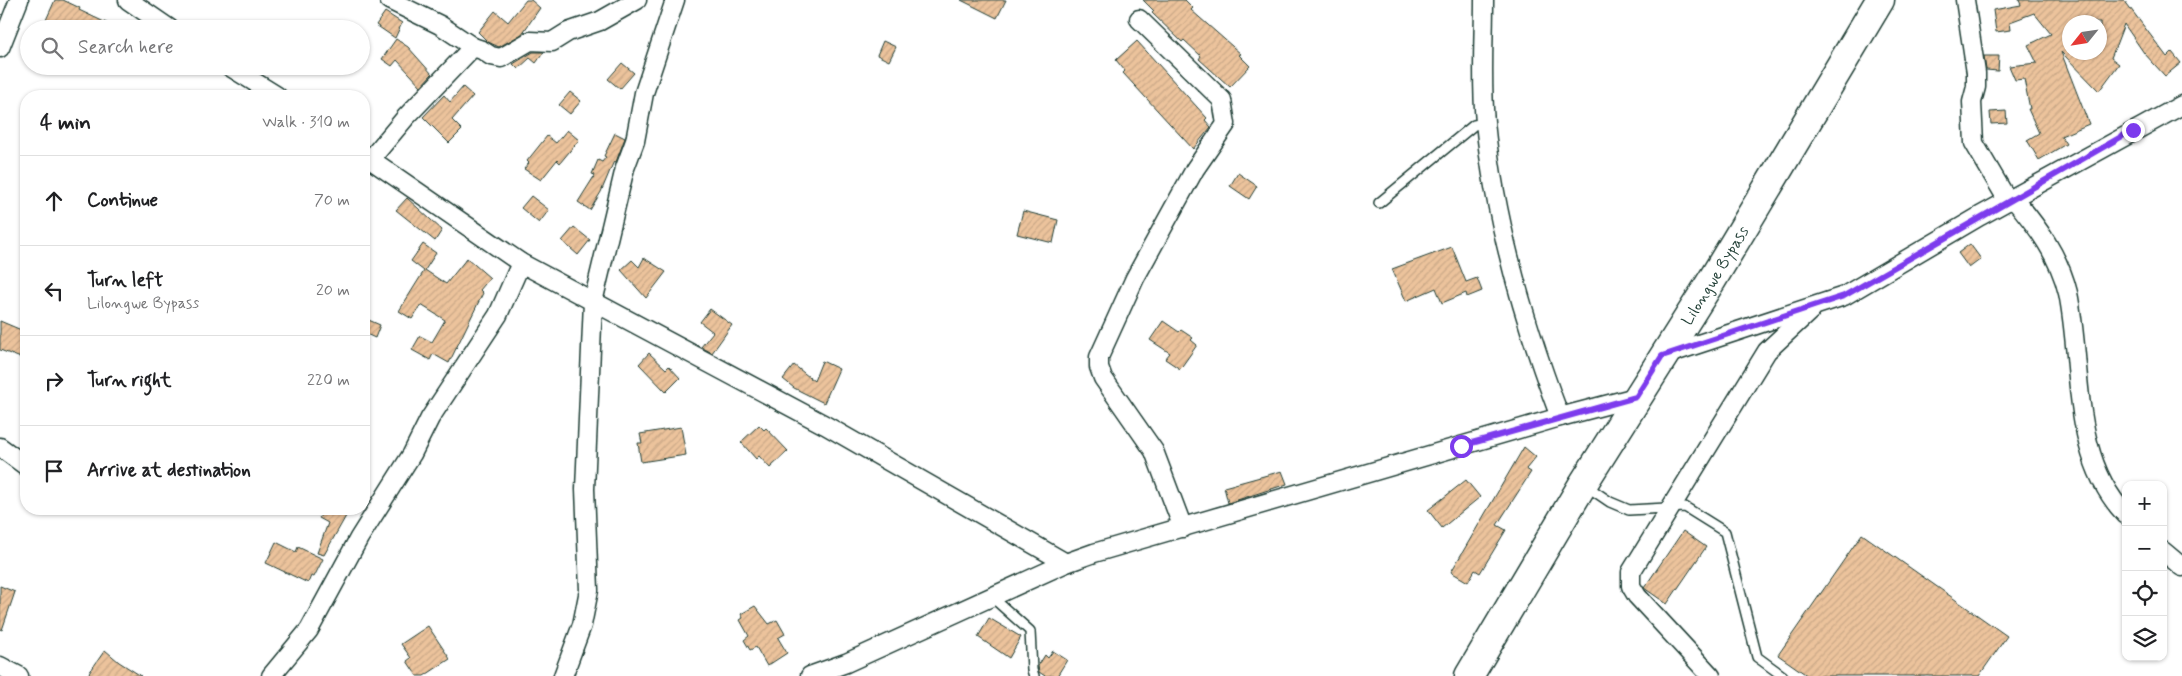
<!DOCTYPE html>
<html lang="en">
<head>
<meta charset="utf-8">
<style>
  :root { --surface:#fff; --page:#f2f2f2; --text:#202124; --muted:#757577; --line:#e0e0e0 }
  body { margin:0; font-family:Mynerve,sans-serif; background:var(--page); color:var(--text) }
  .controls { position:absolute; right:15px; bottom:15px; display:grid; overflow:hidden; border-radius:10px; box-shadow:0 1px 4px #0004 }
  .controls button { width:45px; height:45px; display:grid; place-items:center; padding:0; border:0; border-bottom:1px solid var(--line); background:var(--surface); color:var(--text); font:25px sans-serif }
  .compass { position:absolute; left:2062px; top:15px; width:45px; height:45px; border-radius:50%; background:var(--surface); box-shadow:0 1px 4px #0004; rotate:240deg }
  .stop { position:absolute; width:15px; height:15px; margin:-11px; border:4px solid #7c3aed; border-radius:50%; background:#fff }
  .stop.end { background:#7c3aed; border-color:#fff; box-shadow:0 1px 5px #0008 }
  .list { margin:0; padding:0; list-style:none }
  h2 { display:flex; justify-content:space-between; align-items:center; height:65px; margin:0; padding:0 20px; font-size:21px }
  h2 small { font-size:16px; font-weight:400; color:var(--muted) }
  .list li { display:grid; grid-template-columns:32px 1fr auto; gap:15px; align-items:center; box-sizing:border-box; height:90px; padding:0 20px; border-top:1px solid var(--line) }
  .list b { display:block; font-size:19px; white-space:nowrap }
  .list p { margin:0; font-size:16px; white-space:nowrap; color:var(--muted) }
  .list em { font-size:16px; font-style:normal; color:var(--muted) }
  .icon { flex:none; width:28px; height:28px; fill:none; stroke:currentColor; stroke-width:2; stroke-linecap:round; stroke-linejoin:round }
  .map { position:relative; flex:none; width:2182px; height:676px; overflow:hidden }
  .search { position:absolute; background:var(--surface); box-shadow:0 1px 4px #0004; left:20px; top:20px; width:350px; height:55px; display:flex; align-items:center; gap:12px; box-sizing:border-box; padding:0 18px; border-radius:28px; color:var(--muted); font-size:19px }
  .panel { position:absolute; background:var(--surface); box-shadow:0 1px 4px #0004; left:20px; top:90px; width:350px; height:425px; border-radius:20px }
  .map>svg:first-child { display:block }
  .building { fill:url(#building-hatch); stroke:#1f3d34; fill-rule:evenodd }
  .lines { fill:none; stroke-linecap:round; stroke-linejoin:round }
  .service-casing { stroke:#1f3d34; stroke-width:12 }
  .minor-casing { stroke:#1f3d34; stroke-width:21 }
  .primary-casing { stroke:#1f3d34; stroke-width:31 }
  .service { stroke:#fff; stroke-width:9 }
  .minor { stroke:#fff; stroke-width:18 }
  .primary { stroke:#fff; stroke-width:28 }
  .route { stroke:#7c3aed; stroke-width:6 }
  .labels { text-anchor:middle; stroke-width:5; stroke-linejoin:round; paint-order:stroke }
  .street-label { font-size:16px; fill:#1f3d34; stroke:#fff }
</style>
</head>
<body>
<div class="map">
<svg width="2182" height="676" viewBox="0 0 2182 676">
  <defs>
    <pattern id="building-hatch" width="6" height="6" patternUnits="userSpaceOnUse" patternTransform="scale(1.25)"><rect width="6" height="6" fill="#ecc39c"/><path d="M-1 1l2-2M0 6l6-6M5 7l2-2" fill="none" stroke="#caa887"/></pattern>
  </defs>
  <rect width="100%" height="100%" fill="#fff"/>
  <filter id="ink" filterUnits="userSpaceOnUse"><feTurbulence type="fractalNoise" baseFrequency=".02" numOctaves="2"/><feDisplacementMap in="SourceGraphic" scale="10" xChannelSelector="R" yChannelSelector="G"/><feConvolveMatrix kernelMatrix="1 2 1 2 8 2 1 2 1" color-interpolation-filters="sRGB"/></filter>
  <g filter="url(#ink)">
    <g class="building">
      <path d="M55,0H63L80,8L79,10L119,29H42Z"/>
      <path d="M526,0H531L540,8L522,34L499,47L488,42L478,32L495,11L508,22Z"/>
      <path d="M961,0H1006L997,18Z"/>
      <path d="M1143,0H1185L1193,8L1191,10L1241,54L1239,55L1250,66L1230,87L1199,59L1201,56L1184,40L1182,42L1152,13L1154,11Z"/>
      <path d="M2019,0H2124L2167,57L2172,52L2181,63L2165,76L2144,53L2124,24L2111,58L2119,64L2099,91L2061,52L2089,124L2061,136L2066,144L2039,160L2027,140L2039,133L2028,109H2030L2024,79L2015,80L2009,66L2037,63L2028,45L2051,34L2034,13L2010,22L2011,30L1996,32L1993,10L2021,5ZM2070,22H2100V52H2070Z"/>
      <path d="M385,12L402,23L395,38L376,25Z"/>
      <path d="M396,39L408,47L432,74L421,86L397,60L392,66L382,59Z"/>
      <path d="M883,41L896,47L889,61L877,55Z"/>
      <path d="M1137,41L1207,118L1205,120L1211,127L1193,149L1123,73L1125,71L1116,60Z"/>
      <path d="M533,52H544L536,63L530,58L518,69L513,64Z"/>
      <path d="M1984,56H1999L1998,71L1986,70Z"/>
      <path d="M622,63L634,73L620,89L608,79Z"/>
      <path d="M463,87L473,96L452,120L462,130L449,143L423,117L444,95L450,102Z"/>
      <path d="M570,92L581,101L570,114L559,105Z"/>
      <path d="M2006,111L2007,123L1991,124L1990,112Z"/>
      <path d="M567,130L579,140L560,163L557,160L541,180L524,169L529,163L527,161L547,136L556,143Z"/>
      <path d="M615,133L625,138L616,162L614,161L601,192L590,210L578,202L595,175L592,174L598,160L602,162L606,157L604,156Z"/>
      <path d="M1238,173L1257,186L1249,199L1230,186Z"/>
      <path d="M531,196L549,210L539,223L521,208Z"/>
      <path d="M407,198L442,230L435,241L396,210Z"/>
      <path d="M1023,211L1058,220L1053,243L1017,234Z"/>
      <path d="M574,227L590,240L578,255L562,241Z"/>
      <path d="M423,244L436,253L425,270L446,284L467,258L490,278L480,290L483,293L449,363L433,354L430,360L412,350L420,336L432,342L445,320L421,305L412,319L399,311L424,271L411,261Z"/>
      <path d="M1970,244L1981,259L1969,268L1958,253Z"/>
      <path d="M1452,247L1466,282L1477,278L1482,291L1467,297L1466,293L1442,303L1436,288L1406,301L1392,269Z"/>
      <path d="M644,258L666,272L646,298L621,270L632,260L639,267Z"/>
      <path d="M710,309L732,325L712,353L701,347L713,332L700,322Z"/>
      <path d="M364,318L380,325L375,338L364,333Z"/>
      <path d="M0,321L26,332V360L0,350Z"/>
      <path d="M1163,321L1179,332L1181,330L1193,338L1191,340L1197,345L1180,369L1165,359L1170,353L1150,340Z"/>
      <path d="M649,353L666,369L669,366L680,378L666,392L639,364Z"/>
      <path d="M822,361L839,369L824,403L794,388L783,379L794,365L814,381Z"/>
      <path d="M759,425L764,430L766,428L788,451L770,468L759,456L756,459L741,442Z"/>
      <path d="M681,427L686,455L641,462L638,443H642L640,434Z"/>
      <path d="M1524,447L1536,457L1526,469L1531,472L1497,525L1506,530L1480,573L1475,570L1468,582L1451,572Z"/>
      <path d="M1282,471L1287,484L1228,503L1224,487Z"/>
      <path d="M1466,480L1480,497L1442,528L1428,510Z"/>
      <path d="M325,509H350L324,555L317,553L328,523L319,518Z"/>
      <path d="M1683,531L1706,547L1667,604L1644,588Z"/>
      <path d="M1862,534L2007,636L1979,676H1808L1778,655Z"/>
      <path d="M276,542L296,552L298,547L323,559L314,577L311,576L308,583L266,563Z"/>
      <path d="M0,586L15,592L2,630L0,629Z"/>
      <path d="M755,606L769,624L777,620L785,634L778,638L787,653L767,666L756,647L750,650L744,640L749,636L740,620L743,618L741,614Z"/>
      <path d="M989,618L1021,637L1009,658L978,637Z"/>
      <path d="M428,626L450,659L424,676H417L407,661L411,658L401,644Z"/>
      <path d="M105,650L119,662L141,676H87Z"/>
      <path d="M1053,651L1067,660L1057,676H1045L1039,672L1038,666L1045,655L1048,658Z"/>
    </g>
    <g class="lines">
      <defs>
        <g id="service">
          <path d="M1379,203L1474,125L1485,123"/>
          <path d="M1585,485L1610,502L1629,510L1685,507L1725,532L1757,657L1783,676"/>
          <path d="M993,598L1030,631L1032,670L1034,676"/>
        </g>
        <g id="minor">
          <path d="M128,0L170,29"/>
          <path d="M389,0L440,25L473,47"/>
          <path d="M1484,0C1484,40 1481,82 1485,122C1495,223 1524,322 1560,417"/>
          <path d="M1965,0L1976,73V87L1972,102L1974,143L2008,201"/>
          <path d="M1139,19L1222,100L1226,124L1195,169L1135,278L1099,357V367L1103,378L1154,451L1183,528"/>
          <path d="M0,48L19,0"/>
          <path d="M229,66L277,96"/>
          <path d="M364,155L521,263L825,425L1066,563"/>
          <path d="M370,160L406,117L473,47L482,50L491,56L501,58L530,41L552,42L568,32L600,21L637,0"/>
          <path d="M2013,198C2038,227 2059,256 2068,293C2083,366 2070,457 2126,515"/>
          <path d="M1662,356L1844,296L1980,216L2182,105"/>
          <path d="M0,447L26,466"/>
          <path d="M2163,551L2182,567"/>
          <path d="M0,666L19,676"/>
          <path d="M271,676L309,630L359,538L412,454L430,418L498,315L521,263"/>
          <path d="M563,676L582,625L589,590L585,489L593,302L625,168L635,141L644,93L675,0"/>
          <path d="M810,676L846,663L1066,563L1094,553L1560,417L1636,397"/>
          <path d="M1711,676L1637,596L1631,586V572L1767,351L1811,310"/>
        </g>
        <g id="primary">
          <path id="s1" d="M1469,676L1583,484L1712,280L1880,0"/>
        </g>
      </defs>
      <use href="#service" class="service-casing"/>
      <use href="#minor" class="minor-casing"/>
      <use href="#primary" class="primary-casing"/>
      <use href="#service" class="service"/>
      <use href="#minor" class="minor"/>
      <use href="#primary" class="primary"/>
    </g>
  </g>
  <g class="lines" filter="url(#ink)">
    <path class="route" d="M1461,446L1636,397L1662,356L1844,296L2133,130"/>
  </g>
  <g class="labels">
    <g class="street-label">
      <text dy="6" stroke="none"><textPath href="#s1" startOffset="470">Lilongwe Bypass</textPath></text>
    </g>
  </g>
</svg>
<div class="controls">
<button>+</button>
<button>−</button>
<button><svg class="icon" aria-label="locate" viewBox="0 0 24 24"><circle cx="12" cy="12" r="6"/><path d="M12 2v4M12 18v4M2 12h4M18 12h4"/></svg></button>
<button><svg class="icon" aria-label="layers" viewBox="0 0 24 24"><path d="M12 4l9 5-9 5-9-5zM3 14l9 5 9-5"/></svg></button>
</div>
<svg class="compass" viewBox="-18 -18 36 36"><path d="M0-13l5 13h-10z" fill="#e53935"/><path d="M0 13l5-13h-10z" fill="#757577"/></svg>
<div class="stop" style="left:1461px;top:446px"></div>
<div class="stop end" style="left:2133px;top:130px"></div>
<div class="search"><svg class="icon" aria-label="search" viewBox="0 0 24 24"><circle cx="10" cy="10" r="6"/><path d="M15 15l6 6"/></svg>Search here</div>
<section class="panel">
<h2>4 min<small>Walk · 310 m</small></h2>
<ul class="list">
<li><svg class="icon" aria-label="ahead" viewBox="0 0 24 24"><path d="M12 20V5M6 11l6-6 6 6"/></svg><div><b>Continue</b></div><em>70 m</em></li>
<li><svg class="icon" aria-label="left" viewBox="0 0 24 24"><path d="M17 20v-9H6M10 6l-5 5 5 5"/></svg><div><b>Turn left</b><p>Lilongwe Bypass</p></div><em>20 m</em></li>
<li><svg class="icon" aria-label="right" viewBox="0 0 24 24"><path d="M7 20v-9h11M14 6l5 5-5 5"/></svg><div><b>Turn right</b></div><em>220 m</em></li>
<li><svg class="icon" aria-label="arrive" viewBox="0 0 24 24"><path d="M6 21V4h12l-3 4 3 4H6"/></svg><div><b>Arrive at destination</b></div></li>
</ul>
</section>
</div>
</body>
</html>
